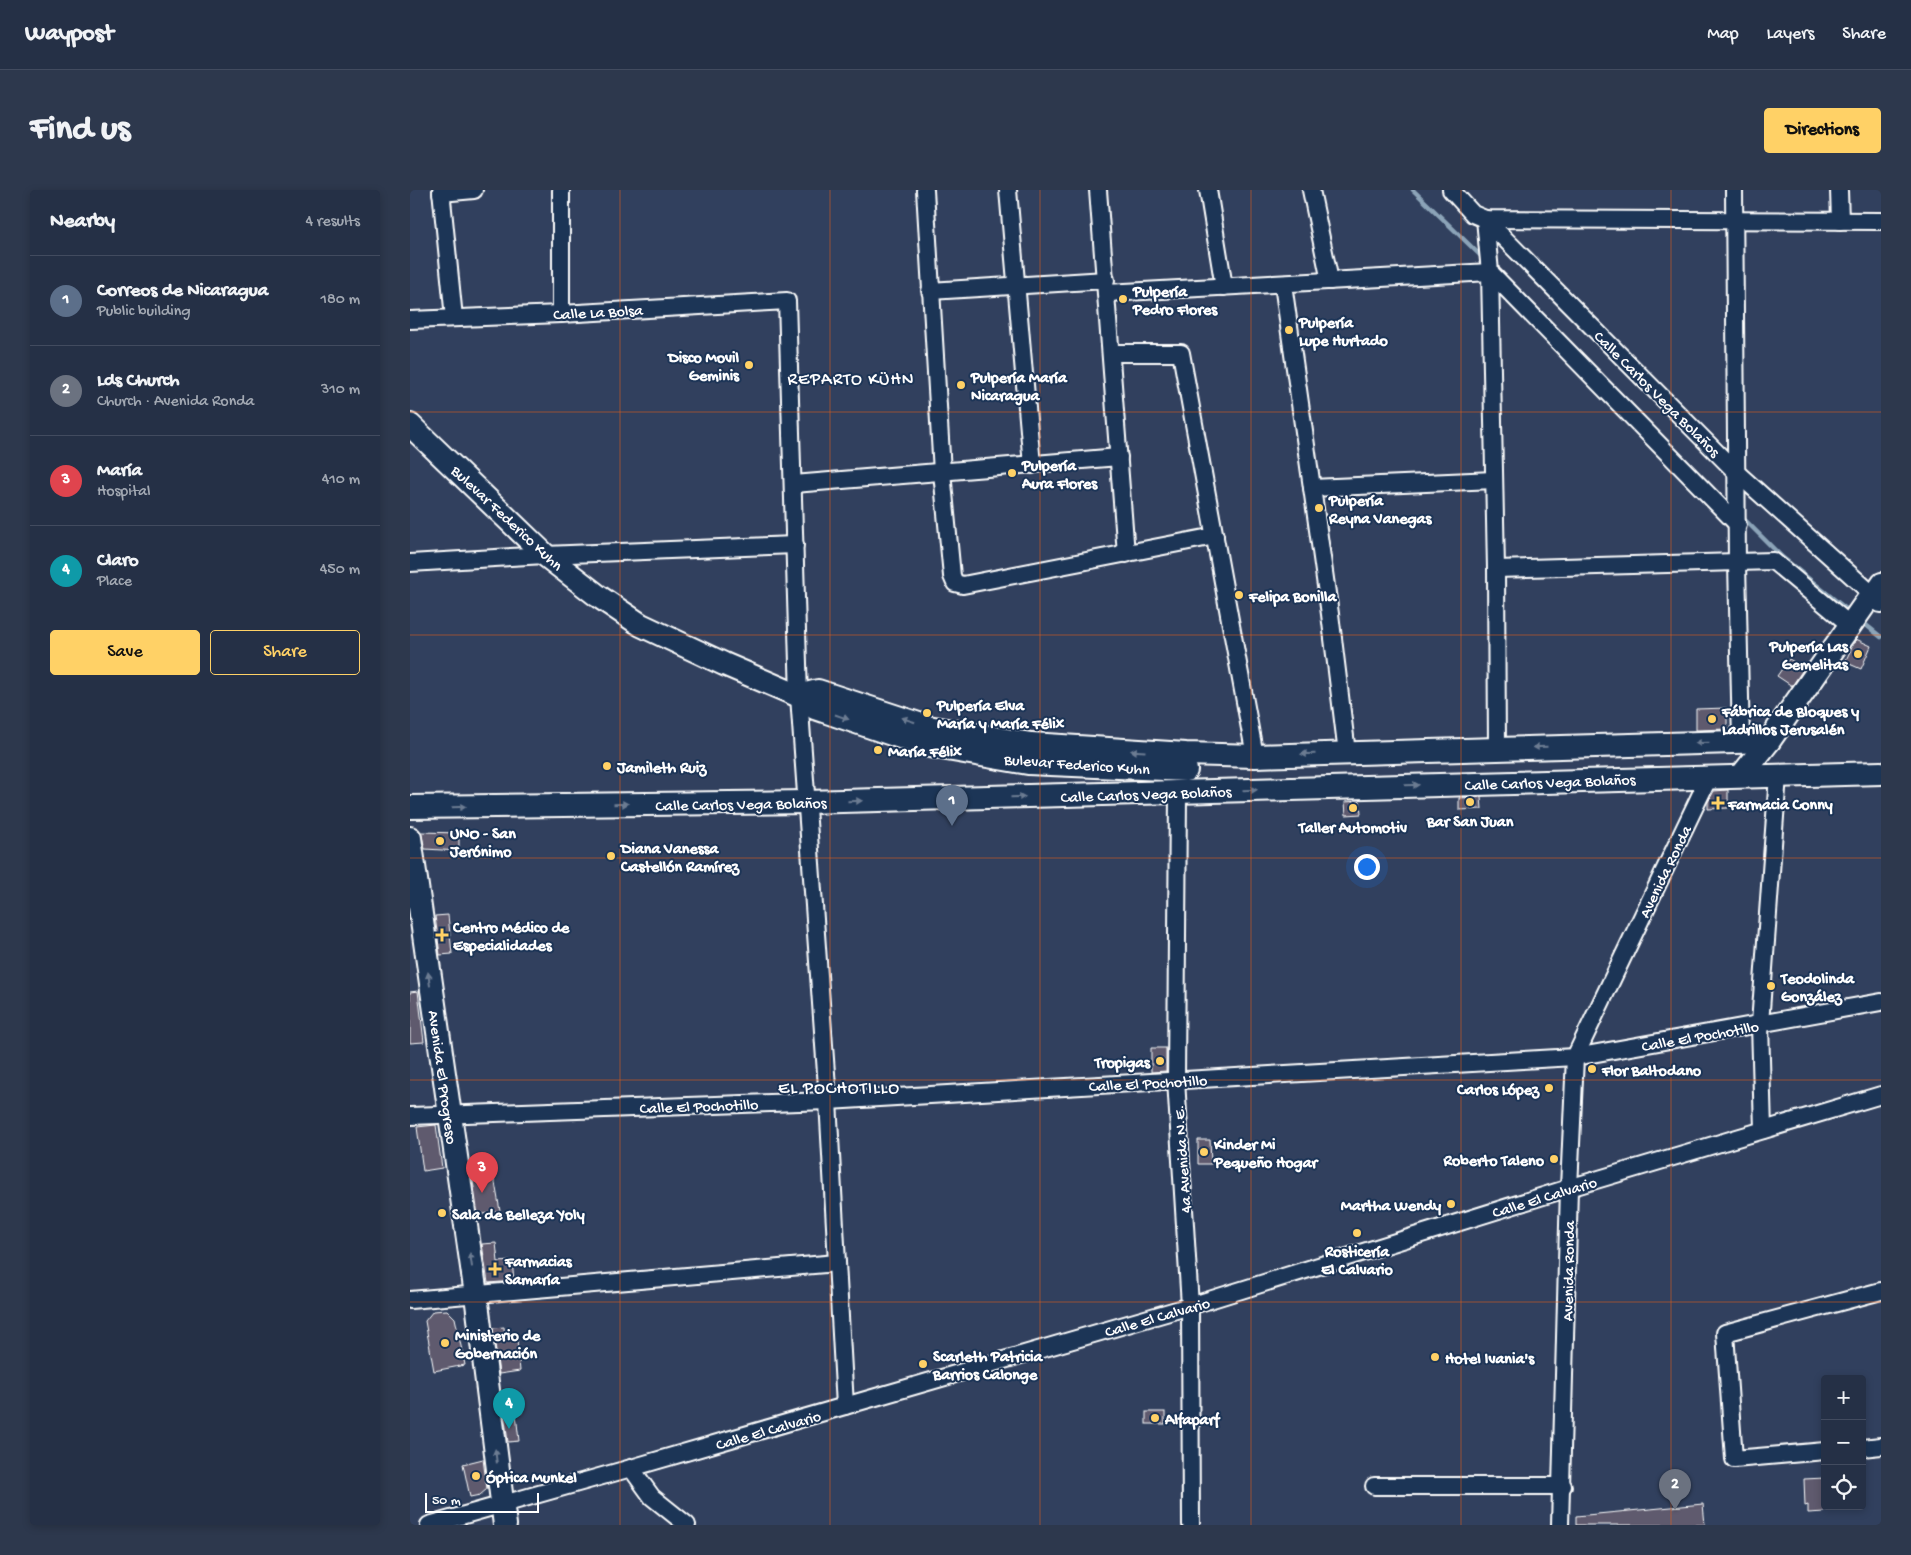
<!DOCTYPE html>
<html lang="en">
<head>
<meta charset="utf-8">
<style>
  :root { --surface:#253046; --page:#2d384d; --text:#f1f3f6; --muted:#a3a9b3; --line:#424b5f; --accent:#ffd166 }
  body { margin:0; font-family:"Gochi Hand",sans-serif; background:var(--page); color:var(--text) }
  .controls { position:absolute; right:15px; bottom:15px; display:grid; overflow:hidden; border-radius:5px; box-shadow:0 2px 8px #0003 }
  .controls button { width:45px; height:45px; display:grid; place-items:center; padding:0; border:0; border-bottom:1px solid var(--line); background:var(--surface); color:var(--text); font:25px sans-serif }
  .scale { position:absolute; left:15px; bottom:12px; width:114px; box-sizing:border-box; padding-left:5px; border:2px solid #fff; border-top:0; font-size:14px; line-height:18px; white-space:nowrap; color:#fff; -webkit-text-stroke:4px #1d3557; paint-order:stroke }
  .you { position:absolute; left:956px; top:676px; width:18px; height:18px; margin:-12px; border:4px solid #fff; border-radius:50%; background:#1a73e8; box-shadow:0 0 0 8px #1a73e833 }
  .badge { display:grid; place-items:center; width:32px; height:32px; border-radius:50%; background:var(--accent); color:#fff; font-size:16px; font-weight:700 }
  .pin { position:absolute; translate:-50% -41px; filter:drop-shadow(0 1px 2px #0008) }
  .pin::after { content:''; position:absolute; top:26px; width:18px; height:15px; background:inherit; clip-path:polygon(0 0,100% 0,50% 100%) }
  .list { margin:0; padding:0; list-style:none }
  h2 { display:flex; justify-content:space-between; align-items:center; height:65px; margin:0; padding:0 20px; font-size:21px }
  h2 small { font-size:16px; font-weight:400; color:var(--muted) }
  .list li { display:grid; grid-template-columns:32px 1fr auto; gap:15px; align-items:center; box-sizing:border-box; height:90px; padding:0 20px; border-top:1px solid var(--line) }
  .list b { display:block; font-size:19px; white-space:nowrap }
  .list p { margin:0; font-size:16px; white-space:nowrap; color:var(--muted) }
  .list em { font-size:16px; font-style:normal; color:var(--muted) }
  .actions { display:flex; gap:10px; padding:15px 20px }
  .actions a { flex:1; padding:11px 0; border:1px solid var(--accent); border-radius:5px; text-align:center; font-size:18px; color:var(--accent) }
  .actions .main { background:var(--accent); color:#111 }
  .icon { flex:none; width:28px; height:28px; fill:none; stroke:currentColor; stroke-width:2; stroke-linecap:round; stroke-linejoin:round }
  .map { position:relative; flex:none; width:1471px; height:1335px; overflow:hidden; border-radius:5px }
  header { display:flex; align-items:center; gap:30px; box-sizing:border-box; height:70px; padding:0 25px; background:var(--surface); border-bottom:1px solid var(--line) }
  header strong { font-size:24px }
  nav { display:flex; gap:28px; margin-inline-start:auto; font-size:18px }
  .intro { display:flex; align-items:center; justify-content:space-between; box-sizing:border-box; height:120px; padding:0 30px }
  h1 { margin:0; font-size:35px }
  .button { padding:12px 22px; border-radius:5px; background:var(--accent); color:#111; font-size:18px; font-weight:700 }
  main { display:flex; gap:30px; padding:0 30px }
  aside { flex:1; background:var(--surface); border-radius:5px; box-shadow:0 2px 8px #0003 }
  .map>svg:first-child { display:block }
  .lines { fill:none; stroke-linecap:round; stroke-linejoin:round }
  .stream { stroke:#8ca4b8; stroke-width:4.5 }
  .building { fill:#5f5a6e; stroke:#fff }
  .street-casing { stroke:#fff; stroke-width:20 }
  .secondary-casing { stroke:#fff; stroke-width:26 }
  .street { stroke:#1d3557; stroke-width:16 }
  .secondary { stroke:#1d3557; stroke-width:22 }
  .oneway { fill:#6c7c92 }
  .grid { fill:none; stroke:#e96118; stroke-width:1; stroke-opacity:0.55 }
  .poi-dot { fill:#ffd166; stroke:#1d3557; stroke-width:2 }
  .labels { text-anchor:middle; stroke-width:4; stroke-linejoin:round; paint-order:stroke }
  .poi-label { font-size:16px; font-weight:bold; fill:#fff; stroke:#1d3557; text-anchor:start }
  .street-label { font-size:16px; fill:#fff; stroke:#1d3557 }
  .neighbourhood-label { font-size:18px; letter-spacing:1px; fill:#fff; stroke:#1d3557 }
</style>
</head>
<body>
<header>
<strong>Waypost</strong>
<nav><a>Map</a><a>Layers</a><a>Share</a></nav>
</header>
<div class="intro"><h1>Find us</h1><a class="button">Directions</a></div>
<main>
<aside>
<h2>Nearby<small>4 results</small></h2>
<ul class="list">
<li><span class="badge" style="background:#5c6f8a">1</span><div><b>Correos de Nicaragua</b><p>Public building</p></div><em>180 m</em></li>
<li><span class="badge" style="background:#6b7280">2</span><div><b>Lds Church</b><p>Church · Avenida Ronda</p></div><em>310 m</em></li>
<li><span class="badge" style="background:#e0444e">3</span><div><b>María</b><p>Hospital</p></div><em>410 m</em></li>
<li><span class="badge" style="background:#0f9aa8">4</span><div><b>Claro</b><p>Place</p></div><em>450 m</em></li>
</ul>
<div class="actions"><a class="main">Save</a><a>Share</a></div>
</aside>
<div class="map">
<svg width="1471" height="1335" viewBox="0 0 1471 1335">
  <rect width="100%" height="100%" fill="#31405e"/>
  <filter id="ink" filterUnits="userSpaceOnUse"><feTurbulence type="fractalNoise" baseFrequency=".02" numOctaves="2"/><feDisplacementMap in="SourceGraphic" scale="10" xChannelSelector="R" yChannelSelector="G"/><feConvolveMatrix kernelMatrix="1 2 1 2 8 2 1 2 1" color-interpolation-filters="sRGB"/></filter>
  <g filter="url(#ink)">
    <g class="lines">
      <g class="stream">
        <path d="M1003,0L1074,69"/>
        <path d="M1307,303L1321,316"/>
        <path d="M1332,327L1372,367L1441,423"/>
        <path d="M1451,431L1471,447"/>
      </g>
    </g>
    <g class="building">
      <path d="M1446,449L1461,456L1451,479L1435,472Z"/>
      <path d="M1379,469L1394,478L1382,496L1367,486Z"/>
      <path d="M1317,518V539L1286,540V519Z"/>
      <path d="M1318,600V618L1298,619V612L1304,601Z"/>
      <path d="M1071,607L1072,619L1049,620V608Z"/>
      <path d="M950,611L951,624L936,625L935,612Z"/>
      <path d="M11,642L49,643V661L15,659Z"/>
      <path d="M38,725L42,764L30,765L25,726Z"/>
      <path d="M8,801L14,852L0,853V802Z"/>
      <path d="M741,858H756V881L741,882Z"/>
      <path d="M26,935L32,978L13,981L7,937Z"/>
      <path d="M788,950H800L801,974H788Z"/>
      <path d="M83,981L90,1021L68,1025L62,984Z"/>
      <path d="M86,1053L88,1072L102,1071L104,1091L78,1093L72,1054Z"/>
      <path d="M37,1120L45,1128L55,1175L24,1181L15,1131L23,1121Z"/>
      <path d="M94,1137L95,1150L107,1149L110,1181L89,1184L83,1138Z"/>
      <path d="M109,1206L112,1223L106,1224L109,1251L98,1252L92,1209Z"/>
      <rect x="736" y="1222" width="19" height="12"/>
      <path d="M73,1269L77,1299L70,1305L60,1307L53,1274Z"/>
      <path d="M1415,1288V1322L1398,1323V1315L1395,1316L1394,1289Z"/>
      <path d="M1293,1314L1295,1335H1166V1326Z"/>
    </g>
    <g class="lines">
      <defs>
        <g id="street">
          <path d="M31,0L44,128"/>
          <path d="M151,0V124"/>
          <path d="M515,0L532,282L542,386L545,393L553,395L805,346"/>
          <path d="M598,0L622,275"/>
          <path d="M688,0L716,364"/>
          <path d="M798,0L814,97"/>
          <path d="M901,0L920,91"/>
          <path d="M1041,0L1063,24L1075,29L1471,31"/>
          <path d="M1324,0L1327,373L1331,552"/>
          <path d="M1429,0L1430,31"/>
          <path d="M31,3L64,0"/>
          <path d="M1075,29L1327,283L1462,404L1471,391"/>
          <path d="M1075,29L1080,82L1086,379L1087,558"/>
          <path d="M873,94L920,424L937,563"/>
          <path d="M520,101L696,90"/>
          <path d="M697,103L1080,82L1328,335"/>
          <path d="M0,130L151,124L377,111L389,506L418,911L435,1216"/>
          <path d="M702,163H771L845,566"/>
          <path d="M384,294L709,267"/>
          <path d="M902,298L1084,290"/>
          <path d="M0,373L135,365L385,355"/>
          <path d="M1086,379L1363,371L1440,435"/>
          <path d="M768,603L766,890L780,1116L781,1335"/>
          <path d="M0,926L418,911L1165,867L1471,812"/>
          <path d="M1353,940L1350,834L1368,585"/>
          <path d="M0,1110L427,1073"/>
          <path d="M1452,1258L1471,1256"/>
          <path d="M1415,1261L1324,1269L1315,1143L1471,1101"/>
          <path d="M221,1278L242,1307L277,1335"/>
          <path d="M964,1296H1153"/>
          <path d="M19,1335L221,1278L780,1116L1159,998L1471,905"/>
          <path d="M1150,1335L1159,998L1165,867L1299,587"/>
        </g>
        <g id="secondary">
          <path d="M0,235L135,365L188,406L231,435L314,474L389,506L405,518L514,555L618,573L776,580"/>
          <path d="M389,506L408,501L518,537L621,554L776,564L845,566L1359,551"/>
          <path d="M1332,585L1359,551L1462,404L1471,411"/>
          <path d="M0,617L396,612L1471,583"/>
          <path d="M0,648L66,1105L95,1335"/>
        </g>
      </defs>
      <use href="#street" class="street-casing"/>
      <use href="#secondary" class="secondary-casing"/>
      <use href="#street" class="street"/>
      <use href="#secondary" class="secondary"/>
    </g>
    <defs><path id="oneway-solid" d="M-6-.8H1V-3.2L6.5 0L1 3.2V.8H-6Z" transform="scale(1.25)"/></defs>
    <g class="oneway">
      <use href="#oneway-solid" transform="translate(432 527) rotate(19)"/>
      <use href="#oneway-solid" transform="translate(498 530) rotate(-162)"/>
      <use href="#oneway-solid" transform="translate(1292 553) rotate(179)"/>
      <use href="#oneway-solid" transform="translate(1130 557) rotate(179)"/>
      <use href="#oneway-solid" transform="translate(728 561) rotate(-176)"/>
      <use href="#oneway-solid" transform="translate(898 564) rotate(178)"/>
      <use href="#oneway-solid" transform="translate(1002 595) rotate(-2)"/>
      <use href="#oneway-solid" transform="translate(840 600) rotate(-2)"/>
      <use href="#oneway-solid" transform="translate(608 607) rotate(-1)"/>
      <use href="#oneway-solid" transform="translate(445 611) rotate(-1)"/>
      <use href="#oneway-solid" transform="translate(211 614) rotate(-1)"/>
      <use href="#oneway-solid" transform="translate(49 617) rotate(-1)"/>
      <use href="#oneway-solid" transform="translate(19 789) rotate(-98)"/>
      <use href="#oneway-solid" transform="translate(61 1070) rotate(-98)"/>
      <use href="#oneway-solid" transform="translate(86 1266) rotate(-97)"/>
    </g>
  </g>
  <path class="grid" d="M210,0V1335M420,0V1335M630,0V1335M841,0V1335M1051,0V1335M1261,0V1335M0,222H1471M0,445H1471M0,668H1471M0,890H1471M0,1112H1471"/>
  <g class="poi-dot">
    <circle cx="713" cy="109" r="5"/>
    <circle cx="879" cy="140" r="5"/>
    <circle cx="339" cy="175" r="5"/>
    <circle cx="551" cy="195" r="5"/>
    <circle cx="602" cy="283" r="5"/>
    <circle cx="909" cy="318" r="5"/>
    <circle cx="829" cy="405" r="5"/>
    <circle cx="1448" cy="464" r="5"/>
    <circle cx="517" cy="523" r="5"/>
    <circle cx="1302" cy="529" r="5"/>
    <circle cx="468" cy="560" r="5"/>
    <circle cx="197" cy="576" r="5"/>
    <circle cx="1060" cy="612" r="5"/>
    <path d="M1305.5 605.5h5v5h5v5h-5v5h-5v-5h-5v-5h5z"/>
    <circle cx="943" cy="618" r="5"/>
    <circle cx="30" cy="651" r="5"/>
    <circle cx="201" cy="666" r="5"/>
    <path d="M29.5 737.5h5v5h5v5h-5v5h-5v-5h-5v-5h5z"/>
    <circle cx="1361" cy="796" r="5"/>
    <circle cx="750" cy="871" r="5"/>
    <circle cx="1182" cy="879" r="5"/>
    <circle cx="1139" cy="898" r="5"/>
    <circle cx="794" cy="962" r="5"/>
    <circle cx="1144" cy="969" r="5"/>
    <circle cx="1041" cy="1014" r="5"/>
    <circle cx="32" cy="1023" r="5"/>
    <circle cx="947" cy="1043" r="5"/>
    <path d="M82.5 1071.5h5v5h5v5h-5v5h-5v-5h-5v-5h5z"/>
    <circle cx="35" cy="1153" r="5"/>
    <circle cx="1025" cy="1167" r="5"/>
    <circle cx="513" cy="1174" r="5"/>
    <circle cx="745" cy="1228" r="5"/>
    <circle cx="66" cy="1286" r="5"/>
  </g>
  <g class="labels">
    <g class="poi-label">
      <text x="723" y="106">Pulpería<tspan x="723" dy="18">Pedro Flores</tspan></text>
      <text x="889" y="137">Pulpería<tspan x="889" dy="18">Lupe Hurtado</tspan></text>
      <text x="329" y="172" text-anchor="end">Disco Movil<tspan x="329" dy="18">Geminis</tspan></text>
      <text x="561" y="192">Pulpería María<tspan x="561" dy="18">Nicaragua</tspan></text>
      <text x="612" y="280">Pulpería<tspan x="612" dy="18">Aura Flores</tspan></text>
      <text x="919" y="315">Pulpería<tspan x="919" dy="18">Reyna Vanegas</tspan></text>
      <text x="839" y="411">Felipa Bonilla</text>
      <text x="1438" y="461" text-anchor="end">Pulpería Las<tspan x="1438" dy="18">Gemelitas</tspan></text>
      <text x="527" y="520">Pulpería Elva<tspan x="527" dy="18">María y María Félix</tspan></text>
      <text x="1312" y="526">Fábrica de Bloques y<tspan x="1312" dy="18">Ladrillos Jerusalén</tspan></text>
      <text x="478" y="566">María Félix</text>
      <text x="207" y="582">Jamileth Ruiz</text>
      <text x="1318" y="619">Farmacia Conny</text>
      <text x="1060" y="636" text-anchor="middle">Bar San Juan</text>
      <text x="943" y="642" text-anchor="middle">Taller Automotiv</text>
      <text x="40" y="648">UNO - San<tspan x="40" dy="18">Jerónimo</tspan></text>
      <text x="211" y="663">Diana Vanessa<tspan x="211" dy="18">Castellón Ramírez</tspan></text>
      <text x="43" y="742">Centro Médico de<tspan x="43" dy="18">Especialidades</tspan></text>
      <text x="1371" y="793">Teodolinda<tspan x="1371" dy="18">González</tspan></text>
      <text x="740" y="877" text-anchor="end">Tropigas</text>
      <text x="1192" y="885">Flor Baltodano</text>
      <text x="1129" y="904" text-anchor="end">Carlos López</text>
      <text x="804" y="959">Kinder Mi<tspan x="804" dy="18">Pequeño Hogar</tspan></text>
      <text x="1134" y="975" text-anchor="end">Roberto Taleno</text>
      <text x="1031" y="1020" text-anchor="end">Martha Wendy</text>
      <text x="42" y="1029">Sala de Belleza Yoly</text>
      <text x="947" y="1066" text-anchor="middle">Rosticería<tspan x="947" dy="18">El Calvario</tspan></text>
      <text x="95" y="1076">Farmacias<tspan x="95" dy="18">Samaría</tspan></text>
      <text x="45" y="1150">Ministerio de<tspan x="45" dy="18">Gobernación</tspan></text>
      <text x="523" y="1171">Scarleth Patricia<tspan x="523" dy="18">Barrios Calonge</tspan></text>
      <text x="1035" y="1173">Hotel Ivania's</text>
      <text x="755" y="1234">Alfaparf</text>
      <text x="76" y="1292">Óptica Munkel</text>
    </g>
    <g class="street-label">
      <text transform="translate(188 121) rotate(-3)" y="6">Calle La Bolsa</text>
      <text transform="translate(1248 203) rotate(45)" y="6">Calle Carlos Vega Bolaños</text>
      <text transform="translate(98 327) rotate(43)" y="6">Bulevar Federico Kuhn</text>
      <text transform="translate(667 573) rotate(4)" y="6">Bulevar Federico Kuhn</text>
      <text transform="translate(1140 591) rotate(-2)" y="6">Calle Carlos Vega Bolaños</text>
      <text transform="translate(736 603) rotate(-2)" y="6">Calle Carlos Vega Bolaños</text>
      <text transform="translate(331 613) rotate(-1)" y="6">Calle Carlos Vega Bolaños</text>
      <text transform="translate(1254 681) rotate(-64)" y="6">Avenida Ronda</text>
      <text transform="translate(1290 845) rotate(-10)" y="6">Calle El Pochotillo</text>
      <text transform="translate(34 887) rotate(82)" y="6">Avenida El Progreso</text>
      <text transform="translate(738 892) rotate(-3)" y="6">Calle El Pochotillo</text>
      <text transform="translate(289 915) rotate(-2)" y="6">Calle El Pochotillo</text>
      <text transform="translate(771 969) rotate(-94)" y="6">4a Avenida N.E.</text>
      <text transform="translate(1134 1006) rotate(-17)" y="6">Calle El Calvario</text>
      <text transform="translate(1157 1081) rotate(-89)" y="6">Avenida Ronda</text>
      <text transform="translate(747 1126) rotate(-16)" y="6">Calle El Calvario</text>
      <text transform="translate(358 1239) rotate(-16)" y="6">Calle El Calvario</text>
    </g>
    <g class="neighbourhood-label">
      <text x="441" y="194">REPARTO KÜHN</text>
      <text x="429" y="903">EL POCHOTILLO</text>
    </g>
  </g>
</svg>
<div class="controls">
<button>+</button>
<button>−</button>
<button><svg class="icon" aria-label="locate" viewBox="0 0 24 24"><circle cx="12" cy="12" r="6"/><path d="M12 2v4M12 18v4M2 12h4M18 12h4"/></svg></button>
</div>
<div class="scale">50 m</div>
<div class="you"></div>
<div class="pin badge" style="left:542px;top:636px;background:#5c6f8a">1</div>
<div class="pin badge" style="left:1265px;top:1320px;background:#6b7280">2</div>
<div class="pin badge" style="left:72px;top:1003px;background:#e0444e">3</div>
<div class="pin badge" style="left:99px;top:1239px;background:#0f9aa8">4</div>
</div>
</main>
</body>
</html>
